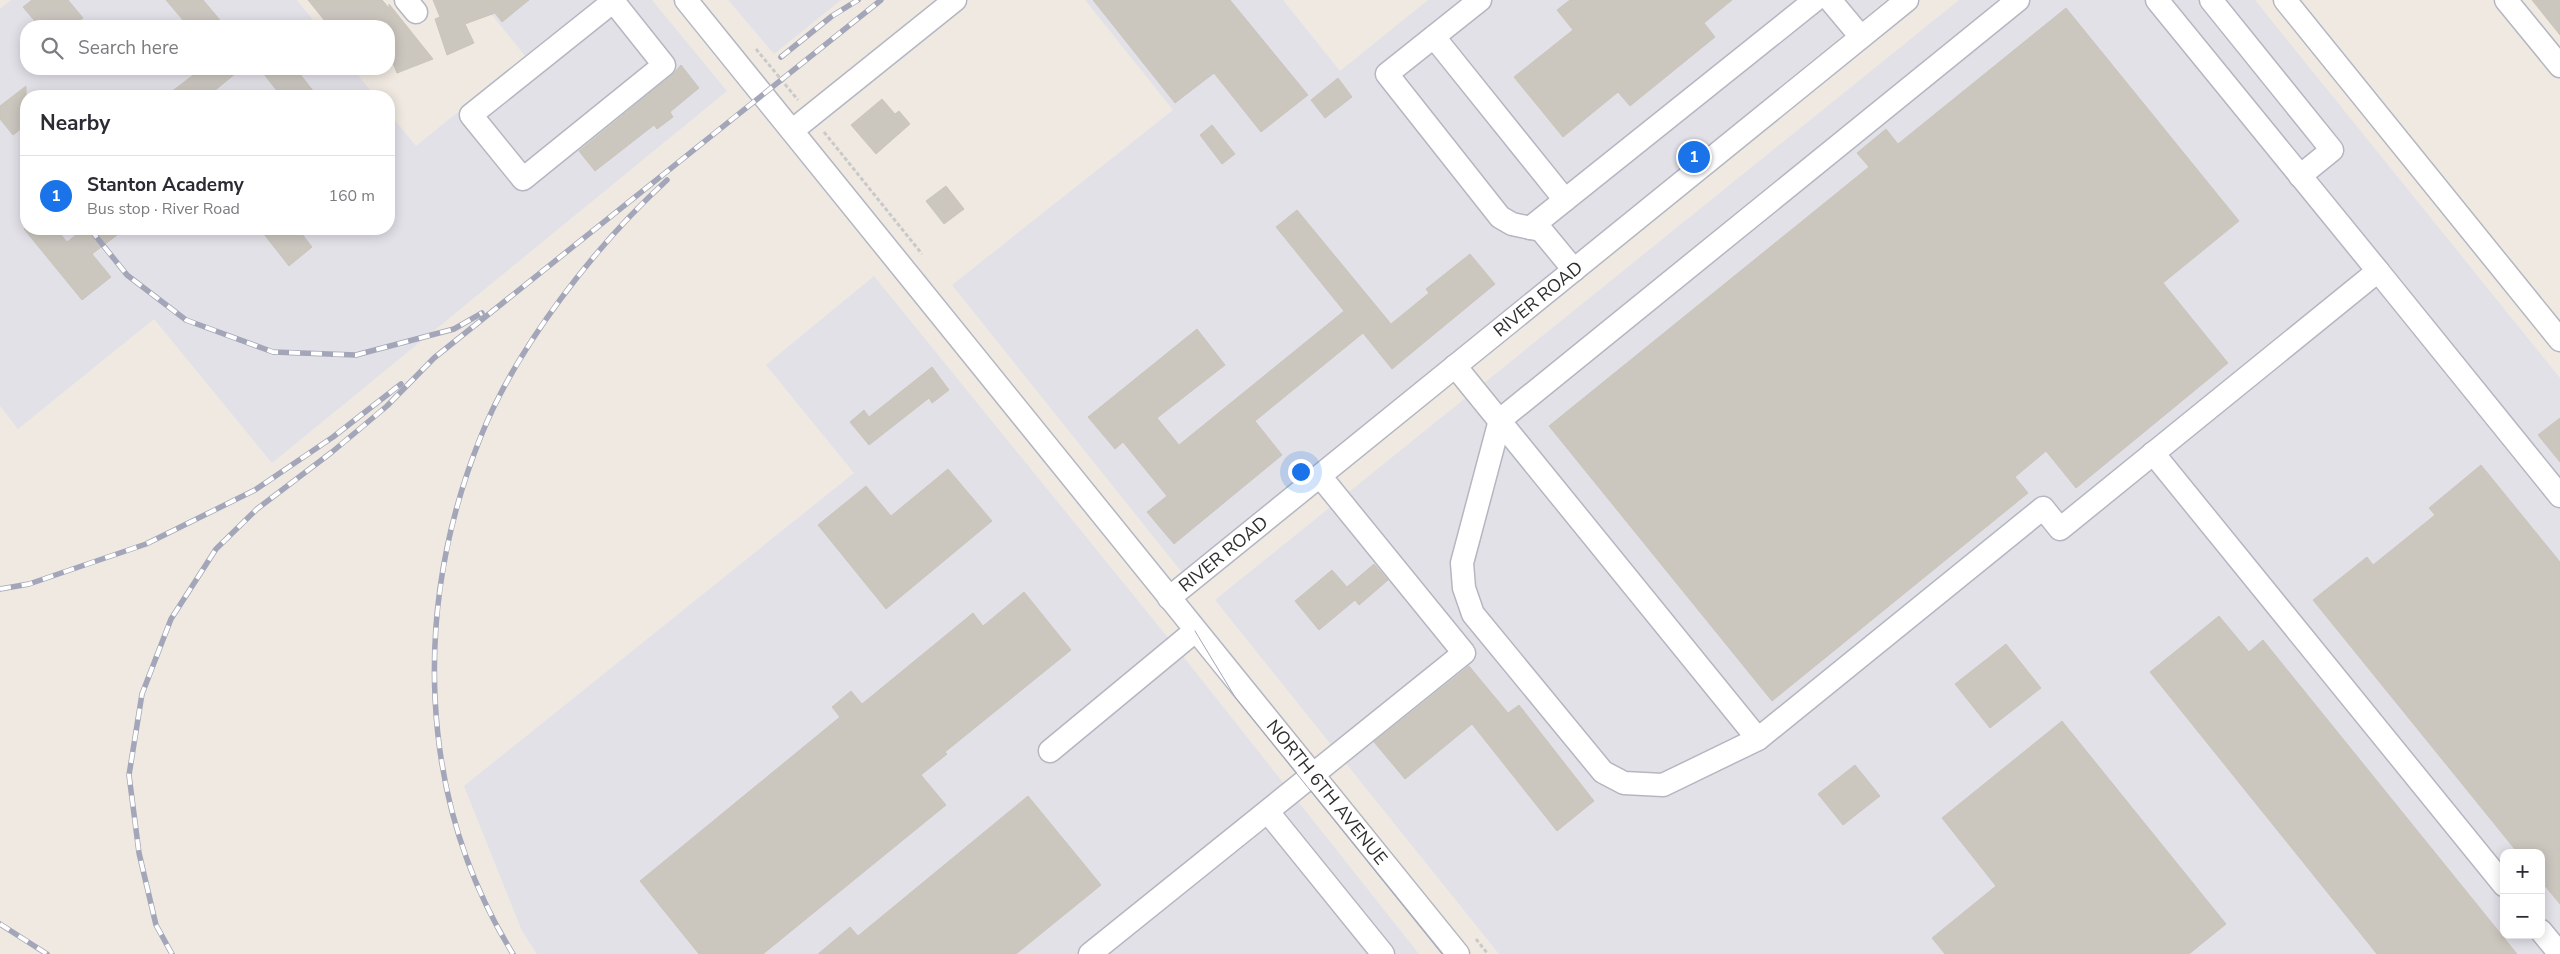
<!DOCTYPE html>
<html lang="en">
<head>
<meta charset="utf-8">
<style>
  :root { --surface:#fff; --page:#f2f2f3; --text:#2b2b33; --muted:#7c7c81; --line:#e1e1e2; --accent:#1a73e8 }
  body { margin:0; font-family:"Nunito Sans",sans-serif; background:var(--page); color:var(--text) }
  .controls { position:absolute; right:15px; bottom:15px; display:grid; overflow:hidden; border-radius:10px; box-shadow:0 2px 12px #0003 }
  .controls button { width:45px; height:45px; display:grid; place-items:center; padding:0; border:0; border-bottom:1px solid var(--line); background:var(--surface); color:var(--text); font:25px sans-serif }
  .you { position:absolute; left:1300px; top:471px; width:18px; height:18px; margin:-12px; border:4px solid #fff; border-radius:50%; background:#1a73e8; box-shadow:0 0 0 8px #1a73e833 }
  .badge { display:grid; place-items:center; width:32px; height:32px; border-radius:50%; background:var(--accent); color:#fff; font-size:16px; font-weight:700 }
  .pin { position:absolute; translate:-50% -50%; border:2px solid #fff; box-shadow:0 1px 5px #0006 }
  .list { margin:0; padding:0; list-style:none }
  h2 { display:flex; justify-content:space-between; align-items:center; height:65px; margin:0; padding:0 20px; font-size:21px }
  h2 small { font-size:16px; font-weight:400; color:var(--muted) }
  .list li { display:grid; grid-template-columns:32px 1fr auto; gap:15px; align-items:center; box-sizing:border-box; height:80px; padding:0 20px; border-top:1px solid var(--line) }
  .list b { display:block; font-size:19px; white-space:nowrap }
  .list p { margin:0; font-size:16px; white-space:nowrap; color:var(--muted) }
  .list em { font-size:16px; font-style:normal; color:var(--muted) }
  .icon { flex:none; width:28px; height:28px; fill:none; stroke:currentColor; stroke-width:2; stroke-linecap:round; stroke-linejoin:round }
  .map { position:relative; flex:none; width:2560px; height:954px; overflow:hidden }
  .search { position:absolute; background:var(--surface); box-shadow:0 2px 12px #0003; left:20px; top:20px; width:375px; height:55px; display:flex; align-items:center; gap:12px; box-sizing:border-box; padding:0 18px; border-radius:20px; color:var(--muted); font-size:19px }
  .panel { position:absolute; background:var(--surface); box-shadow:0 2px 12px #0003; left:20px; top:90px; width:375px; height:145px; border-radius:20px }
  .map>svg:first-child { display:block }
  .industrial { fill:#e3e1e8; fill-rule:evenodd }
  .building { fill:#cbc7bf; stroke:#cbc5ba }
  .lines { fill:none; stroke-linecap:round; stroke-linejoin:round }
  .minor-casing { stroke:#b4b7c1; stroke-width:25 }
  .path { stroke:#c9c9c9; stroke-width:3; stroke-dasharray:4 2.5; stroke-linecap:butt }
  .minor { stroke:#fff; stroke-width:22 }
  .tram { stroke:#a3a6b8; stroke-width:1 }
  .rail-casing { stroke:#a3a6b8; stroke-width:5.5 }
  .rail { stroke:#fff; stroke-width:4; stroke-dasharray:11; stroke-linecap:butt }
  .labels { text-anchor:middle; stroke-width:5; stroke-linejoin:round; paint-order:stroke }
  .street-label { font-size:18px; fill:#2e2e2e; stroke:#fff }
</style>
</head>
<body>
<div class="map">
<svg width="2560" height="954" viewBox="0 0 2560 954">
  <rect width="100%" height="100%" fill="#efe9e1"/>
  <g class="industrial">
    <path d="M11,0H297L318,26H26V69H353L375,96H26V229H389V113L416,146L526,57L480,0H652L727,91L272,463L154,319L18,429L0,406V9Z"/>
    <path d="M728,0H841L774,54Z"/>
    <path d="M1085,0H1283L1340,71L1428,0H1886L1184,575L952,285L1173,110Z"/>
    <path d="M1959,0H2255L2560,378V954H1499L1215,600ZM2504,853H2541V935H2504Z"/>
    <path d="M874,276L1178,650L1419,954H537L522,931L464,786L854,473L766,365Z"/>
  </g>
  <g class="building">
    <path d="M32,0H68L83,18L72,26H39L23,7Z"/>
    <path d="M166,0H203L225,26H188Z"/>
    <path d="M308,0H382L389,8V4L433,59L397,73L389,53V26H329Z"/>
    <path d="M433,0H529L502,22L495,13L465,24L474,43L447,55L435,19L440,17Z"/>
    <path d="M1093,0H1230L1308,95L1261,132L1214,73L1175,103Z"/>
    <path d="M1570,0H1732L1704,23L1715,37L1630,106L1618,92L1563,137L1514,77L1573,30L1557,10Z"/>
    <path d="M2532,0H2560V35Z"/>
    <path d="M2066,8L2239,221L2163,283L2228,363L2076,488L2046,451L2015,477L2028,493L1772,701L1549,426L1869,167L1857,153L1886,129L1898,144Z"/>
    <path d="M681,65L699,88L670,112L673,117L657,129L654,125L595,171L579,151L672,75Z"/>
    <path d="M201,69H241L208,96H166Z"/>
    <path d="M260,69H296L317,96H281Z"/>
    <path d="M1338,78L1352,97L1325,118L1311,100Z"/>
    <path d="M26,86V125L13,135L0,119V106Z"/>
    <path d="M882,99L895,114L899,111L910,124L876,154L851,125Z"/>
    <path d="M1212,125L1235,154L1222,164L1200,135Z"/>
    <path d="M946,186L964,209L944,224L926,201Z"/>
    <path d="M1297,210L1391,324L1429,293L1426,289L1470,254L1495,284L1392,369L1363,333L1255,421L1282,455L1174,544L1147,512L1167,496L1123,442L1115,449L1088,417L1197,329L1225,365L1157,418L1179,445L1344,311L1276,227Z"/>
    <path d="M24,229H56L67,242L84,229H125L92,254L111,277L82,300Z"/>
    <path d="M260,229H298L312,247L289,266Z"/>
    <path d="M932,367L949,390L932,403L929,398L869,445L850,422L864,410L869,417Z"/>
    <path d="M2560,418V462L2538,435Z"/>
    <path d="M2481,465L2560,562V904L2541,881V853H2518L2313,600L2367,557L2373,565L2435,515L2429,508Z"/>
    <path d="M948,469L992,521L886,609L818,525L866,486L891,516Z"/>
    <path d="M1374,564L1388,580L1359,605L1355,600L1319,630L1295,601L1332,570L1347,587Z"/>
    <path d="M1024,592L1071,650L945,752L947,754L921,775L946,805L763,954H699L640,881L840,717L832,707L851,691L862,704L973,613L983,626Z"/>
    <path d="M2219,616L2249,652L2263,640L2517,954H2377L2150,672Z"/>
    <path d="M2006,644L2041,688L1990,728L1955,684Z"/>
    <path d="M1469,666L1508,713L1519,705L1594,801L1557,831L1472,724L1405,779L1374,742Z"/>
    <path d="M2062,721L2226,924L2189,954H1945L1932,938L1996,886L1942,818Z"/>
    <path d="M1855,765L1880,796L1843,825L1818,794Z"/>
    <path d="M1028,796L1101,885L1016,954H818L850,927L858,936Z"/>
  </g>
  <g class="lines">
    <defs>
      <g id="minor">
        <path d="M406,0L416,12"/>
        <path id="s1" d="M686,0L1458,954"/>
        <path d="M1480,0L1387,74L1500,217L1512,224L1541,230L1574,270"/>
        <path d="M1830,0L1861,37"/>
        <path d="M2211,0L2332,150L2300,176"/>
        <path d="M2285,0L2560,340"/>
        <path d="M2506,0L2560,66"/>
        <path d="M613,1L664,65L523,179L471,115L615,0"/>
        <path d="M1434,37L1565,200"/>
        <path d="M793,130L955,0"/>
        <path d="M1530,228L1815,0"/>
        <path d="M2378,271L2560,496"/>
        <path d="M1455,366L1758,739L2043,508L2060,529L2378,271L2157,0"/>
        <path d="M2153,453L2504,885"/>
        <path id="s2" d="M1169,598L1907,0"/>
        <path d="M1758,739L1663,785L1624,783L1603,772L1473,614L1464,588L1462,563L1500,420L2018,0"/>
        <path d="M1050,751L1195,631"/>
        <path d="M1268,812L1383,954"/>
        <path d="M2541,931L2560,954"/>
        <path d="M1090,954L1464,653L1320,476"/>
      </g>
    </defs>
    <use href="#minor" class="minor-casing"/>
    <g class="path">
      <path d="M756,49L798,100"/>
      <path d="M824,132L922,254"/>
      <path d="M1476,939L1488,954"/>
    </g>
    <use href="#minor" class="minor"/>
    <path class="tram" d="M1195,631L1235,697L1442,954"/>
    <defs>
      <g id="rail">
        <path d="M781,57L832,16L858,0"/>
        <path d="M90,229L127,275L186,320L273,352L356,355L454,329L482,313"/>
        <path d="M0,589L29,584L146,544L255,490L333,437L401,384"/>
        <path d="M0,924L47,954"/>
        <path d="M172,954L156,925L139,853L129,775L142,694L171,619L216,549L257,509L332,452L387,406L434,358L881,0"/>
        <path d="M513,954C416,797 413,605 481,436C517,346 596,245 667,180"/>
      </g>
    </defs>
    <use href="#rail" class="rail-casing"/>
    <use href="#rail" class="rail"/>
  </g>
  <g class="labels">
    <g class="street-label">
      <text dy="6" stroke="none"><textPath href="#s2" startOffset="475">RIVER ROAD</textPath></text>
      <text dy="6" stroke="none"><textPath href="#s2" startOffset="70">RIVER ROAD</textPath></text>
      <text dy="6" stroke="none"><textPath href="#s1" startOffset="1019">NORTH 6TH AVENUE</textPath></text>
    </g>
  </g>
</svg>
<div class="controls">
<button>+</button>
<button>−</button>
</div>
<div class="you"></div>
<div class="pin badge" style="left:1694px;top:157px">1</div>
<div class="search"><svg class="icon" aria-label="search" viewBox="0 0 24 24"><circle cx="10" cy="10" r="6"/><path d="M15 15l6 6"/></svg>Search here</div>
<section class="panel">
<h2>Nearby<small></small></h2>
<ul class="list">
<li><span class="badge">1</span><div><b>Stanton Academy</b><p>Bus stop · River Road</p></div><em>160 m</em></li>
</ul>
</section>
</div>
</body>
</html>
